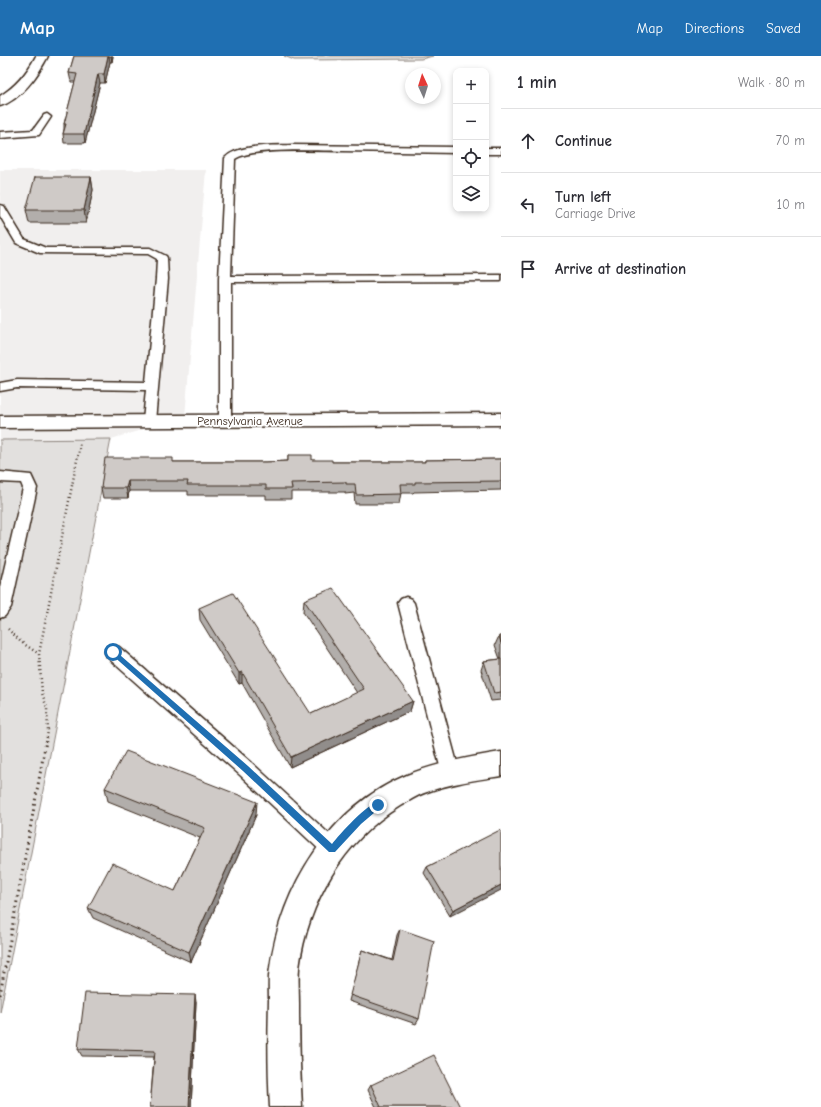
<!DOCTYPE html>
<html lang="en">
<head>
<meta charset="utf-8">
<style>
  :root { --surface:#fff; --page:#f7f7f7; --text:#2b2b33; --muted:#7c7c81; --line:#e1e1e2; --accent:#1f6fb2 }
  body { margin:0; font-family:"Comic Neue",sans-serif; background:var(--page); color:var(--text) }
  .controls { position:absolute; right:12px; top:12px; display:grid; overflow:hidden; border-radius:8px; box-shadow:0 2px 6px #0003 }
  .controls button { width:36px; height:36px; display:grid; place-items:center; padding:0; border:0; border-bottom:1px solid var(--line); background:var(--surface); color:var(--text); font:20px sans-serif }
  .compass { position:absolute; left:405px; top:12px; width:36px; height:36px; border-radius:50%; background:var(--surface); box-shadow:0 2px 6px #0003; rotate:356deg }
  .stop { position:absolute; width:12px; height:12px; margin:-9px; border:3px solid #1f6fb2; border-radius:50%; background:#fff }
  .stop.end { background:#1f6fb2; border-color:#fff; box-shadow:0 1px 4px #0008 }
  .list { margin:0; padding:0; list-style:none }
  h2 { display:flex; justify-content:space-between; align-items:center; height:52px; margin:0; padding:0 16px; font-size:17px }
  h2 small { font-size:13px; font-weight:400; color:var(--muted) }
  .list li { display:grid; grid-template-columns:26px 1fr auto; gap:12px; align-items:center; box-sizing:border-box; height:64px; padding:0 16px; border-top:1px solid var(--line) }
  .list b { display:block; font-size:15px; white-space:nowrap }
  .list p { margin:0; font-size:13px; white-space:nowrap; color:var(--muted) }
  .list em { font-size:13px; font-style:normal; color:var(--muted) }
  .icon { flex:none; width:22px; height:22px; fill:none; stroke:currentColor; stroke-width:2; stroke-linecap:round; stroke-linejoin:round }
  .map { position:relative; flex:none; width:501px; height:1051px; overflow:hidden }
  header { display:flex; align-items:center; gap:24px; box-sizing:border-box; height:56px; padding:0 20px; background:var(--accent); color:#fff }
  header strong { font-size:19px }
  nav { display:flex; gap:22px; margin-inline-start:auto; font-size:14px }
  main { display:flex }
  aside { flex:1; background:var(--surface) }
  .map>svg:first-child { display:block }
  .built { fill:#f1efee }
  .green { fill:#e2e0de; stroke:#8e857e }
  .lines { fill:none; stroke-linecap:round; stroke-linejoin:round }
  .service-casing { stroke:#3b2a1e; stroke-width:3 }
  .minor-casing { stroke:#3b2a1e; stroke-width:3 }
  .tertiary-casing { stroke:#3b2a1e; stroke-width:3 }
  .path-far2 { stroke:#3b2a1e; stroke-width:2; stroke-dasharray:1 2.5; stroke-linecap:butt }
  .path-far1 { stroke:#3b2a1e; stroke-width:2.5; stroke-dasharray:1 3; stroke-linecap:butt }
  .path { stroke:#3b2a1e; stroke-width:3; stroke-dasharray:1.5 4; stroke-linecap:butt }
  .service { fill:#fff; fill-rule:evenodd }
  .minor { fill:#fff; fill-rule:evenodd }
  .tertiary { fill:#fff; fill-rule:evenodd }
  .wall { fill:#b2aeab; stroke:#3b2a1e }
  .shaded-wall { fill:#918d8b; stroke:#3b2a1e }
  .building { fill:#cfcac7; stroke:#3b2a1e }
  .route { fill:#1f6fb2 }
  .labels { text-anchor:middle; stroke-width:3.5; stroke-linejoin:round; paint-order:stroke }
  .street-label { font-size:12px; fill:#3b2a1e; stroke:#fff }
</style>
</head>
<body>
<header>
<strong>Map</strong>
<nav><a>Map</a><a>Directions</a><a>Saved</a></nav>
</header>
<main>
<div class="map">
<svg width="501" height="1051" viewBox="0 0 501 1051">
  <rect width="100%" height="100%" fill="#fff"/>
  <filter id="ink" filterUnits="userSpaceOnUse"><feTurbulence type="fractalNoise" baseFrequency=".025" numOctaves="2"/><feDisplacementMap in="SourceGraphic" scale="8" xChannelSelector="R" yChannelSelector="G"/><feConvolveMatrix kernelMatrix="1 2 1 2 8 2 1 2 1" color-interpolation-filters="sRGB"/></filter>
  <g filter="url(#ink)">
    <path class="built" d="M0,114H206L185,361L111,383L0,384Z"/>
    <g class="green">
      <path d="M284,0H433L421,3L304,4H294Z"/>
      <path d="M111,383L0,957V384Z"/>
    </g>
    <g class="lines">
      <defs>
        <g id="service">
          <path d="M47,58L51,61L39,79L0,82V76L33,74L44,59Z"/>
          <path d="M292,89L456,91V97C418,96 381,96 343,95C318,95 254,91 235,103L231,220L501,219V225L231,226V365L230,368L225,369L220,368L219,365V223L225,102C237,88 274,90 292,89Z"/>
          <rect x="486" y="92" width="15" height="6"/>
          <path d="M0,149L4,150L24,183L46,192H150L166,200L167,202L168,223L155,365L154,368L149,369L144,368L143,365L146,334L17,332L0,335V327L17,324L146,326L156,223L157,203L148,198L40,197L16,187L0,160Z"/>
          <path d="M0,416L31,419L37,432L11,551L5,560L0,562V531L23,432L21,427L0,426Z"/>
          <path d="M406,541L411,543L414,547L460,718L457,724L451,726L445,724L442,718L398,547L401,543Z"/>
          <path d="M113,589L119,591L252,707L339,787L341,793L339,799L332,802L325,799L240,719L107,601L105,596L107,591Z"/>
        </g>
        <g id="minor">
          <path d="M36,0H48C39,18 20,45 0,50V40C16,30 27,17 36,0Z"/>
          <path d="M501,696V720C476,724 451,727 427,736C417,739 409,745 400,750C343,785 308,846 299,912C298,924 299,936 299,948C299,982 300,1017 302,1051H270C268,1016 268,981 269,945C269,934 268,923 270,912C281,831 330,751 407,719C437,707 469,701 501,696Z"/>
        </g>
        <path id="tertiary" d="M501,357V369L0,372V360Z"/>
      </defs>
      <use href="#service" class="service-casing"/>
      <use href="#minor" class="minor-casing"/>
      <use href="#tertiary" class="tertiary-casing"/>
      <path class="path-far2" d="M78,400L80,387"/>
      <g class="path-far1">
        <path d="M8,573L21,586L39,598"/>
        <path d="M46,686L48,675L47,652L42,637L39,598L78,399"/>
      </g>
      <path class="path" d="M0,939L46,685"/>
      <use href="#service" class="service"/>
      <use href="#minor" class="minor"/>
      <use href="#tertiary" class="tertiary"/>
    </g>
    <g class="wall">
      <path d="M74,0H113L112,6H110L105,27H100L85,87H64L63,78L64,73V68L75,26H71L69,17Z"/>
      <path d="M91,121L93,134L86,167H29L26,154Z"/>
      <path d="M288,399L312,404L332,406H425V404L501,403V434L414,436L413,437H401L399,448H355L354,437L345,438V436H291V443H266V439H188V435H129L128,442H103L101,432L173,406H266L288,405Z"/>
      <path d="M304,544L413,645L410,655L290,711L242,627L239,628L200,564L199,552L311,658L357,637L303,556Z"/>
      <path d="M499,580H501V644L491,645L481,614L484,605L500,603L495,589Z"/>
      <path d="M105,732L256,759L191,906L93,862L88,852L175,835L200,782L108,745Z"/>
      <path d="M501,775L450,860L424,817L427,811Z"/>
      <path d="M400,873L419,963L416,968L349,945L362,894L392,904L397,879Z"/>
      <path d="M196,946L191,1051H150L154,1001L82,1000L78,993Z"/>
      <path d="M371,1029L460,1051H376L368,1034Z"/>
    </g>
    <g class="shaded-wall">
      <path d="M108,0H109L110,6L105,27L104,18Z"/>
      <path d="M111,0H113L112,6Z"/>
      <path d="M98,18L100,27L85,87L84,78Z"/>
      <path d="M91,121L93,134L86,167L84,154Z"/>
      <path d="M128,425L129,435L128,442L126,432Z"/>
      <path d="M242,616V627L239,628V617Z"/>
      <path d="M413,645L410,655L290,711L291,701Z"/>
      <path d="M257,746L256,759L191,906L189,896Z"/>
      <path d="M501,829V834L450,860L453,854Z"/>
      <path d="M195,939L196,946L191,1051H189Z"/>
    </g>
    <g class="building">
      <path d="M74,0H108L104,18H98L84,78H63L66,68H64L77,18L69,17Z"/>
      <path d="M35,121H91L84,154H26Z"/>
      <path d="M288,399H312V404H332V406H425V404L501,403V425L415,426V428H400L401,438L356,439L355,428H346V426L291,427L292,433H266V429H187L188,425H128L126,432H101L105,402H173V406H266L288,405Z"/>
      <path d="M333,532L413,645L291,701L242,616L239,617L199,552L233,537L311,658L364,633L304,544Z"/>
      <path d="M499,580H501V587Z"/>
      <path d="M501,603V636L494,637L484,605Z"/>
      <path d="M126,695L257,746L189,896L88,852L112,807L175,835L205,772L105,732Z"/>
      <path d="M500,774L501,775V829L453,854L427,811Z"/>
      <path d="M400,873L434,885L419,963L350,939L362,894L393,905Z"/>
      <path d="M85,937L195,939L189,1051H150L155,995L78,993Z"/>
      <path d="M434,999L460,1051H381L371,1029Z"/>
    </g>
  </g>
  <path class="route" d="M113,593L248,710L332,788C339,779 371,743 381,746V751L361,768L335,796H329L243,715L111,598V594Z"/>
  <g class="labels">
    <g class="street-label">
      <text x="250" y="369">Pennsylvania Avenue</text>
    </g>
  </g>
</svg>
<div class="controls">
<button>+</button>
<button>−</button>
<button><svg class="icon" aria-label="locate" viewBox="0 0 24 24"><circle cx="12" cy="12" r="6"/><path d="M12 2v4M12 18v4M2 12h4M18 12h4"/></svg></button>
<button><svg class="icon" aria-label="layers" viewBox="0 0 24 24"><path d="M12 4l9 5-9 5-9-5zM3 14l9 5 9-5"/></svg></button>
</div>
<svg class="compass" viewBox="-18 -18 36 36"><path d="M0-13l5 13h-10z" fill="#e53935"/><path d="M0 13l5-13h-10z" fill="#7c7c81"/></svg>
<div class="stop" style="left:113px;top:596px"></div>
<div class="stop end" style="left:378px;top:749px"></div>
</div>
<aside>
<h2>1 min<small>Walk · 80 m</small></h2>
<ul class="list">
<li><svg class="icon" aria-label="ahead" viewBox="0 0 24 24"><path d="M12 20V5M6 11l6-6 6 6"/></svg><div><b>Continue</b></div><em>70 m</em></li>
<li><svg class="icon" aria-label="left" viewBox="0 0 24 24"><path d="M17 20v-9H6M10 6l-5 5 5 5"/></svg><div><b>Turn left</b><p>Carriage Drive</p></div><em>10 m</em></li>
<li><svg class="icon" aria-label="arrive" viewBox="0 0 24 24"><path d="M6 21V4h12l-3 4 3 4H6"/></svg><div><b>Arrive at destination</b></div></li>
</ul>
</aside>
</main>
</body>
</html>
